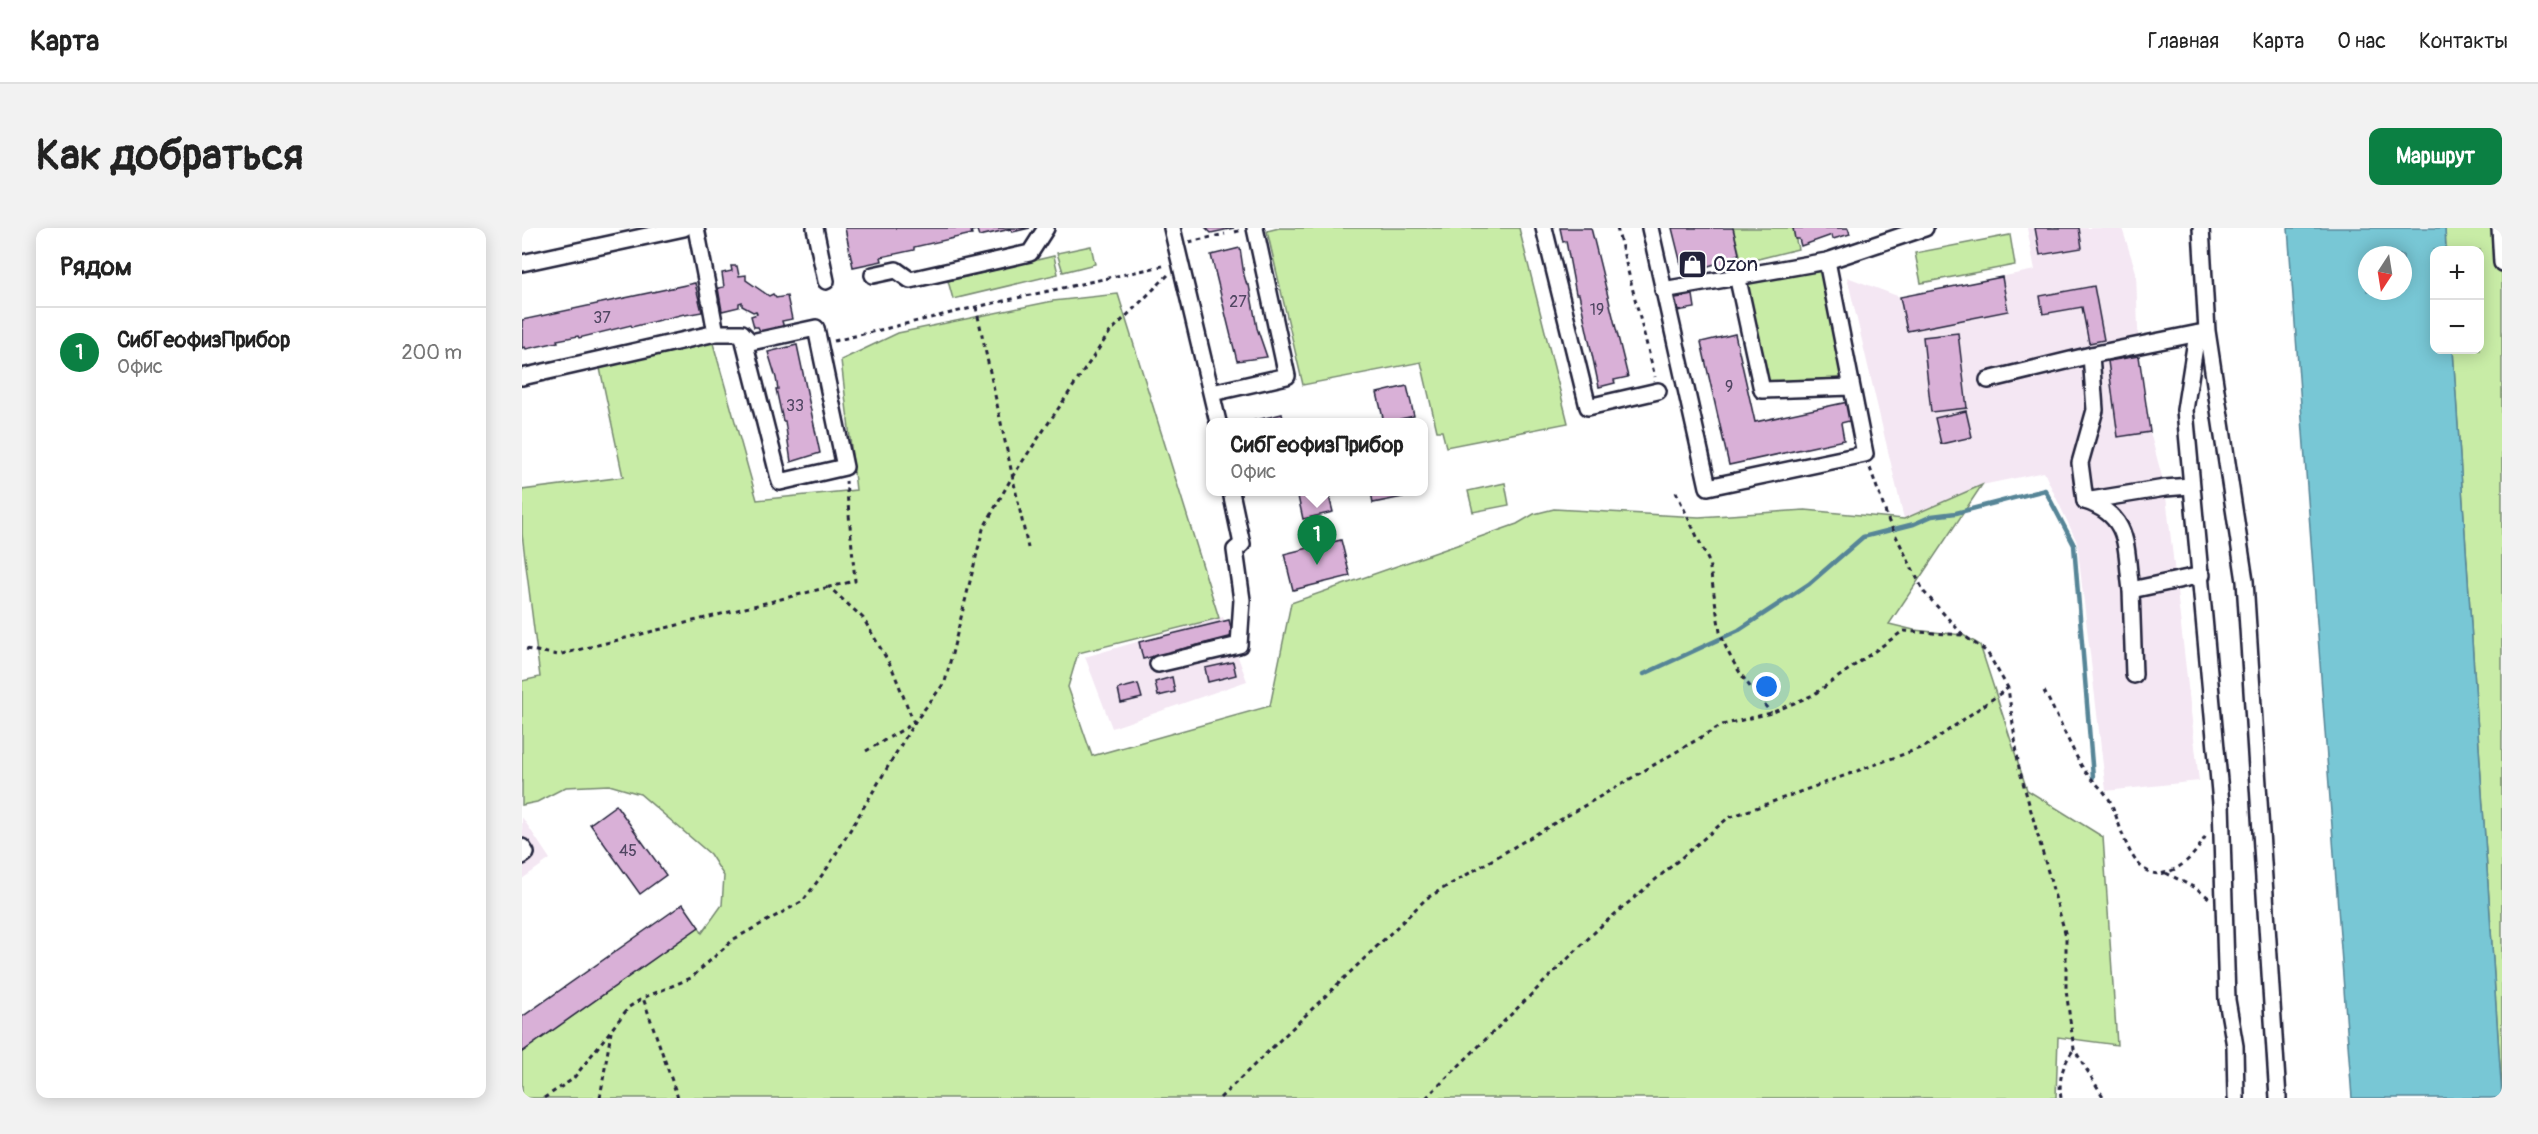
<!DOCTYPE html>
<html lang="ru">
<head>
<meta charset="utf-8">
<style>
  :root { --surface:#fff; --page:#f2f2f2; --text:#222; --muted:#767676; --line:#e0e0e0; --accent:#0b8043 }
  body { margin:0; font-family:Pangolin,sans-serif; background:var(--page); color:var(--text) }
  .controls { position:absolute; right:18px; top:18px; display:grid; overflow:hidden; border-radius:12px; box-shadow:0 3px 15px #0003 }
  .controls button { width:54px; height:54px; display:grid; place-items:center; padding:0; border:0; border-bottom:2px solid var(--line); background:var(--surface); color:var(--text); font:30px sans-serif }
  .compass { position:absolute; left:1836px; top:18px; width:54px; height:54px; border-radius:50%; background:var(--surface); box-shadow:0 3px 15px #0003; rotate:192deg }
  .you { position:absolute; left:1245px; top:459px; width:21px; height:21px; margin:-15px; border:4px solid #fff; border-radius:50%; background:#1a73e8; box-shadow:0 0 0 9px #1a73e833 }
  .badge { display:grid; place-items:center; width:39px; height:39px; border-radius:50%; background:var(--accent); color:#fff; font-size:20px; font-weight:700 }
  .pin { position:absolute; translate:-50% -50px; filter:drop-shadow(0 2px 3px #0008) }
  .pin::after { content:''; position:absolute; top:32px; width:21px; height:18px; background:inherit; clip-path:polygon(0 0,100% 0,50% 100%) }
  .popup { position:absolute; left:684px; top:190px; width:222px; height:78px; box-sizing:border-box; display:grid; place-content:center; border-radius:12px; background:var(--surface); filter:drop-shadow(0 2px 4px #0005); font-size:20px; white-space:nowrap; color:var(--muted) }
  .popup b { font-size:22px; color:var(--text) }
  .popup::after { content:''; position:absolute; left:50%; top:100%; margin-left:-12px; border:12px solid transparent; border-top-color:var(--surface) }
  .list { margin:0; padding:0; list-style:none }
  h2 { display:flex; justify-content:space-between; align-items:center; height:78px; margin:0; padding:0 24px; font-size:26px }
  h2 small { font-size:20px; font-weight:400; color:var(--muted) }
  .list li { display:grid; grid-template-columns:39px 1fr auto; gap:18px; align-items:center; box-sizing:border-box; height:90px; padding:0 24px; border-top:2px solid var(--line) }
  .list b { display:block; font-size:22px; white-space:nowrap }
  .list p { margin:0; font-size:20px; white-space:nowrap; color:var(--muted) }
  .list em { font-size:20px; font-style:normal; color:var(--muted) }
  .map { position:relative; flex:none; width:1980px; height:870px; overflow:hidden; border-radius:12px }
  header { display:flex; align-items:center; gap:36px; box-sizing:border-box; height:84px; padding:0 30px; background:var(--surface); border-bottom:2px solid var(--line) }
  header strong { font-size:28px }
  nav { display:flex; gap:33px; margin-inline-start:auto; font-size:21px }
  .intro { display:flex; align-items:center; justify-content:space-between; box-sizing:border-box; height:144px; padding:0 36px }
  h1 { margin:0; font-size:42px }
  .button { padding:15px 27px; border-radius:12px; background:var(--accent); color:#fff; font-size:21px; font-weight:700 }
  main { display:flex; gap:36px; padding:0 36px }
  aside { flex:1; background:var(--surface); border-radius:12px; box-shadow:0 3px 15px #0003 }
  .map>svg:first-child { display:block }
  .built { fill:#f4e7f3 }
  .green { fill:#c8eca6; stroke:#758770; stroke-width:1.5 }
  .water { fill:#78c7d5; stroke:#568597; stroke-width:1.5; fill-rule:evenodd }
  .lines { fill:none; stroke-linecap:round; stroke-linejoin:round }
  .stream { stroke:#568597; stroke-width:4.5 }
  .building { fill:#d9b0d7; stroke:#22223b; stroke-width:1.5 }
  .minor-casing { stroke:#22223b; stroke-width:20 }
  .path { stroke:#22223b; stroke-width:3; stroke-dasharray:4.5 4.5; stroke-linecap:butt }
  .minor { stroke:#fff; stroke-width:15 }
  .labels { text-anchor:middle; stroke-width:5; stroke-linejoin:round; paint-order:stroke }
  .number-label { font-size:16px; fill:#504662 }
  .poi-label { font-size:20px; fill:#22223b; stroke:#fff; text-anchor:start }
</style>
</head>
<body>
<header>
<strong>Карта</strong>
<nav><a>Главная</a><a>Карта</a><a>О нас</a><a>Контакты</a></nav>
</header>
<div class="intro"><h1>Как добраться</h1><a class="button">Маршрут</a></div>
<main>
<aside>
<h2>Рядом<small></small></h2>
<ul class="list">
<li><span class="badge">1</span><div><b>СибГеофизПрибор</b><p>Офис</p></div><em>200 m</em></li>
</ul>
</aside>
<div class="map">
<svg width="1980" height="870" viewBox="0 0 1980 870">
  <rect width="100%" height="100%" fill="#fff"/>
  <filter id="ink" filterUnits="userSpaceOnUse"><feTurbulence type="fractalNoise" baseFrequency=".0167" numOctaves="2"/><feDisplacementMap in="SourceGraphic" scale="12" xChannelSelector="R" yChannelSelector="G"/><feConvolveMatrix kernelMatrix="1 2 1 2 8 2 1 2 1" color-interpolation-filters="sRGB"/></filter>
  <g filter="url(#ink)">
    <g class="built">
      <path d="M1505,0H1600L1614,44L1617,128L1628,204L1643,260L1677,553L1584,563L1555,314L1522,244L1460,257L1382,291L1325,49L1378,69L1513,42Z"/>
      <path d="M701,389L725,453L590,500L563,429Z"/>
      <path d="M0,589L28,631L0,651Z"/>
    </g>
    <g class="green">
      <path d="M757,0H997L1046,195L924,219L920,203H915L899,134L781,157L745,3Z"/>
      <path d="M1211,0H1271L1276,21L1220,35Z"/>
      <path d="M1923,0H1980V870L1931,122H1958V22H1924Z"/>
      <path d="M1488,7L1493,37L1399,55L1393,25Z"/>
      <path d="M569,18L573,36L541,44L535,25Z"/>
      <path d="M532,28L536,46L431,71L426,53Z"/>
      <path d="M1305,33L1329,159L1240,162L1215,47Z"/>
      <path d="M596,66L697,390L556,425L546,459L570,528L748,478L769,375L995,296L1012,286L1032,281L1177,289L1283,282L1382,291L1460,257L1367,396L1392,402L1441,407L1458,417L1505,562L1581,609L1595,817L1536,809L1534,870H0V824L177,699L180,705L200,677L202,648L188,626L118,566L87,557L44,559L15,574L0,577V453L18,449L0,306V262L101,249L75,126L189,108L235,272L334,262L319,132L376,105L531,73Z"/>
      <path d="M983,255L987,277L951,284L946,263Z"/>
    </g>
    <path class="water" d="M1766,0H1923L1924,22H1912V122H1931L1980,870H1830ZM1845,27H1881V63H1845Z"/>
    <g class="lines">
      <path class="stream" d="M1122,446L1217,402L1287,356L1341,309L1392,296L1410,288L1434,285L1523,262L1552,317L1571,549"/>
    </g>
    <g class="building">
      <path d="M323,0H508L490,4L489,1L457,8L455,2L449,3L450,6L392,19V22L359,29L360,33L331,39Z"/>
      <path d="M684,0H712L689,5Z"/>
      <path d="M1038,0H1069L1106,149L1092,152L1093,155L1077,159L1057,66H1054L1044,13L1041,14Z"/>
      <path d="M1150,0H1211L1217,26L1212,28L1214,35L1197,39L1196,35L1180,40V43L1165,47L1163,39L1160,40Z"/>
      <path d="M1271,0H1326L1328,6L1311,11L1310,7L1279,18L1277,11H1273Z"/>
      <path d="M1513,0H1557L1560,20L1518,27Z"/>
      <path d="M718,20L722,47L725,57H727L735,100L745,129L715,133L689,27Z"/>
      <path d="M209,38H215L217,48L224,47V52L247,68L251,66L254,70L265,68L270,91L260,93L262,100L239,105L236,99H232L229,88L235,86L234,83L231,84L220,78V74L217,75V79L200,83L196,60L202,59L200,45L210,43Z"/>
      <path d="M1480,49L1486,83L1385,103L1378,69Z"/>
      <path d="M173,55L180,84L163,87L162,86L110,99L109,97L57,110L56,108L35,112L36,114L4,121L3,119L0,120V92Z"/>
      <path d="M1572,58L1582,112L1567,115L1560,79L1521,86L1518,68Z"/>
      <path d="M1171,67L1173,80L1150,84L1148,71Z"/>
      <path d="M1436,105L1445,180L1409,184L1401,109Z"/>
      <path d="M1213,106L1233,194L1326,174L1331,192L1319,195L1322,212L1207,237L1179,114Z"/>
      <path d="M275,117L298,225L269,234L263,193H261L254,161H256L254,150L246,124Z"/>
      <path d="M1617,128L1628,204L1596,209L1586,133Z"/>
      <path d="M885,158L892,188L878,191L879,194H862L855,165Z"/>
      <path d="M1444,183L1450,209L1419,216L1413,190Z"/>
      <path d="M760,186L762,194H731L730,193Z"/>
      <path d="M775,264H806L811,284L781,291Z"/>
      <path d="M849,264H880L881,269L851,275Z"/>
      <path d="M819,312L828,348L771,362L762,326Z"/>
      <path d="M707,392L711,408L621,431L617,414Z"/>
      <path d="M711,434L714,447L686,454L683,440Z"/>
      <path d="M650,449L653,464L636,468L633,454Z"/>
      <path d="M616,456L620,470L599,475L596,461Z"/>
      <path d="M94,577L144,647L118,666L68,596Z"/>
      <path d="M161,676L177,699L0,824V789Z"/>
    </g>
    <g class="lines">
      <defs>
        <g id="minor">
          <path d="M174,0L188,72"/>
          <path d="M293,0L304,53"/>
          <path d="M650,0L696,194"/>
          <path d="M1022,0L1066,179L1136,163"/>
          <path d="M1128,0L1186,259L1343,226L1305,33"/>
          <path d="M1679,0L1685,103L1723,353L1756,870"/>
          <path d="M1978,0L1980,35"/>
          <path d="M0,35L162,0"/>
          <path d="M351,47L374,42L388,52L508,25L524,0"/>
          <path d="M1215,47L1240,162L1329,159"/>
          <path d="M1141,62L1305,33L1403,0"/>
          <path d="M189,78L194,105"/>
          <path d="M1675,106L1663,182L1699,575L1705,772L1713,818L1714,870"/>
          <path d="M0,149L194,105H220L258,254L323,239L294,100L229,114L220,105"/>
          <path d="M1466,152L1569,127"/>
          <path d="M690,165L765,148L733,0"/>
          <path d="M1668,258L1643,260L1563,273L1558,235L1573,182L1569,127L1682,104"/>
          <path d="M1563,273C1610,288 1603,321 1609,362"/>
          <path d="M636,436L717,417L720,372L713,322L720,316L709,264"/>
          <path d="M1612,447L1609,362L1680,347"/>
          <path d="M0,619L4,625L0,628"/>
        </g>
      </defs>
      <use href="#minor" class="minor-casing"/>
      <g class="path">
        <path d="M1095,0L1133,149"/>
        <path d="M713,4L720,2"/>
        <path d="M667,14L703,6"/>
        <path d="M454,79L506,320"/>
        <path d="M312,113L454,79L645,37"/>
        <path d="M1348,240L1367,294L1402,364L1441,407L1465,424L1486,460L1497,540L1544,708V762L1552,821L1582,870"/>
        <path d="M1154,264L1187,334L1198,404C1210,439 1226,456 1249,485"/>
        <path d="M4,421L36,427L307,359"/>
        <path d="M1522,463C1535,487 1546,513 1559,537C1567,551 1579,558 1587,571C1600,595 1608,662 1651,642C1666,635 1677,621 1684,607"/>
        <path d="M344,523L392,495L423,454L461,301L490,249L588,104L646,47"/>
        <path d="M1644,645L1675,661L1687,670"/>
        <path d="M22,870L51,851L107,779L121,770"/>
        <path d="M78,870L89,804"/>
        <path d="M156,870L121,770L169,750L212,711L281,673L306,639L392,495L370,440L341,390L307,359L333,353L324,253"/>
        <path d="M698,870L905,670L1200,497L1249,485L1291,467L1381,403L1441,407"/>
        <path d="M904,870L1079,698L1206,590L1404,518L1486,460"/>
        <path d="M1539,870C1536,851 1541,836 1552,821"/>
      </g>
      <use href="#minor" class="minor"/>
    </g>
  </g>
  <defs>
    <symbol id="shop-square" viewBox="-11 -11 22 22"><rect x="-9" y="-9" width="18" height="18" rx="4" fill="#22223b" stroke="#fff"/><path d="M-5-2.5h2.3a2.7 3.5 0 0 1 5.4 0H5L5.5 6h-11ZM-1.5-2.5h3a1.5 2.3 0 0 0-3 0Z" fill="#fff"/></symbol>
  </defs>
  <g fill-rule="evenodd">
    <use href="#shop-square" x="1154" y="20" width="33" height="33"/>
  </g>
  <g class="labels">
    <g class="number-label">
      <text x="716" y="79">27</text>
      <text x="1075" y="87">19</text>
      <text x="80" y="95">37</text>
      <text x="1207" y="164">9</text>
      <text x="273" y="183">33</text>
      <text x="106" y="628">45</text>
    </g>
    <g class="poi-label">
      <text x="1191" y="43">Ozon</text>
    </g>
  </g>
</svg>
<div class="controls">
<button>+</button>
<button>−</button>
</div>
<svg class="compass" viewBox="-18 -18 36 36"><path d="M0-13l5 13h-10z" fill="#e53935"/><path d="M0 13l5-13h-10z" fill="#767676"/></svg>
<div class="you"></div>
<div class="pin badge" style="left:795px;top:337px">1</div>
<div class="popup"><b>СибГеофизПрибор</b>Офис</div>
</div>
</main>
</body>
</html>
